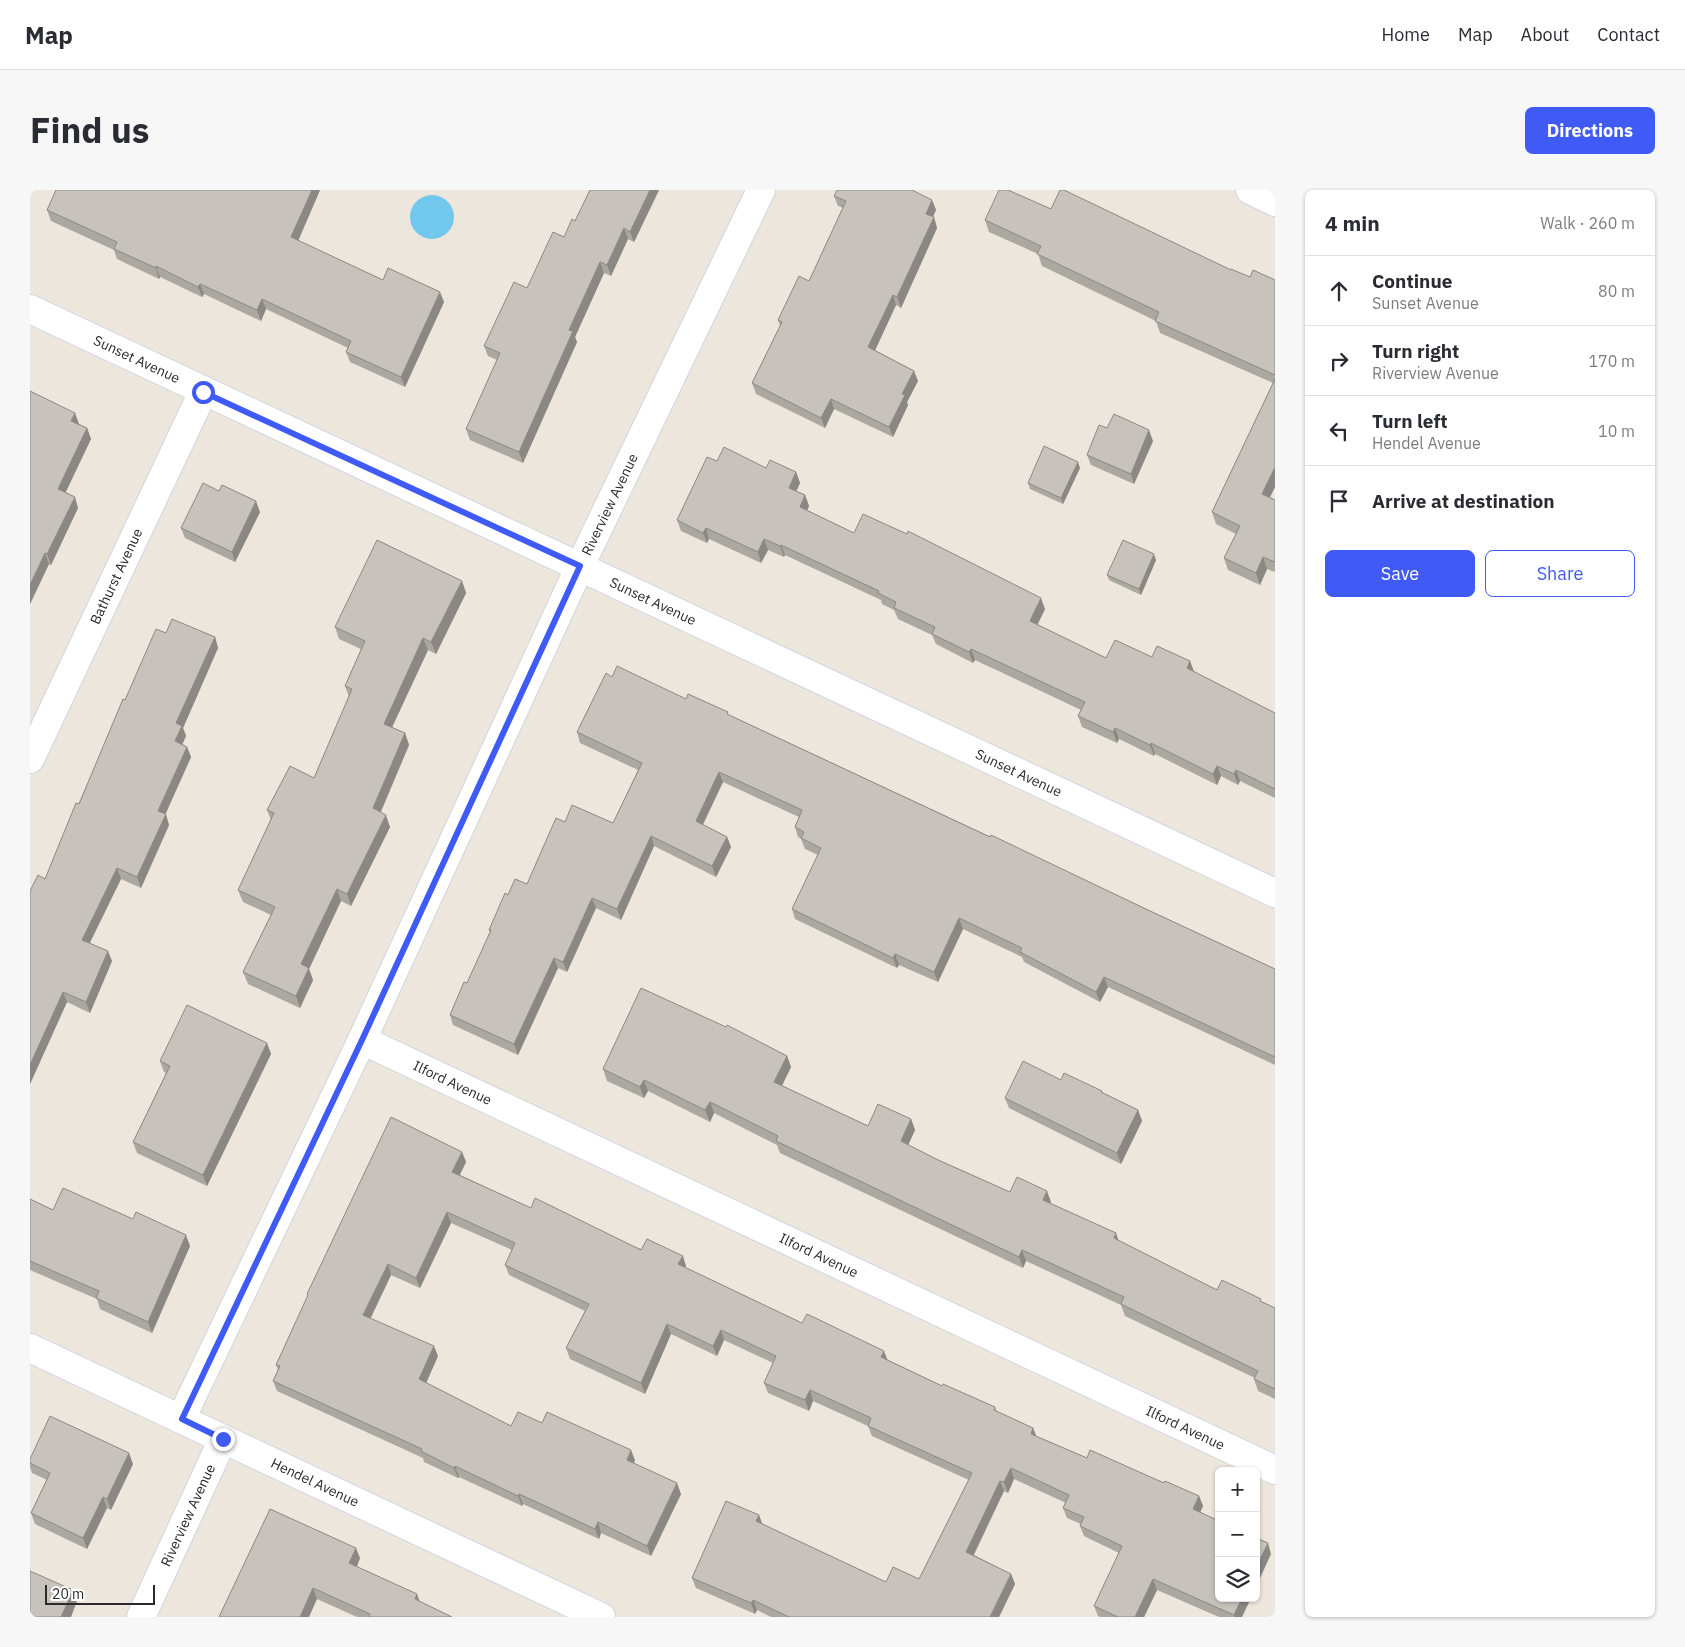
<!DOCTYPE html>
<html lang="en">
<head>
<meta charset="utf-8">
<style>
  :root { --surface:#fff; --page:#f7f7f7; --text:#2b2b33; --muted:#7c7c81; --line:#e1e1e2; --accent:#405bf5 }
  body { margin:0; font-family:"IBM Plex Sans",sans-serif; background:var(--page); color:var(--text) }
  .controls { position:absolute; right:15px; bottom:15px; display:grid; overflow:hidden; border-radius:8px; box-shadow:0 1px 4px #0004 }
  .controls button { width:45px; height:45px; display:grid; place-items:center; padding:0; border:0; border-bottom:1px solid var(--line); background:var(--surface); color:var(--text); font:25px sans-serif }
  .scale { position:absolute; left:15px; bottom:12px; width:110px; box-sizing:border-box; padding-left:5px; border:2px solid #2a2a2a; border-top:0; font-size:14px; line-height:18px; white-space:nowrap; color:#2a2a2a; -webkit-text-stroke:4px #fff; paint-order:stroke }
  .stop { position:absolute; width:15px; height:15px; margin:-11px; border:4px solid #405bf5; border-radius:50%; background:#fff }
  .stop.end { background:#405bf5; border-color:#fff; box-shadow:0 1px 5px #0008 }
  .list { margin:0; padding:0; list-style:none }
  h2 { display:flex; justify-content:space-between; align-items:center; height:65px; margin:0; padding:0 20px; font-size:21px }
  h2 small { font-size:16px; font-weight:400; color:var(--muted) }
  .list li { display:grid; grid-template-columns:32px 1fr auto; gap:15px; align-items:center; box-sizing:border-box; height:70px; padding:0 20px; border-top:1px solid var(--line) }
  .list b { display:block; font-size:19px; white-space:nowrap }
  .list p { margin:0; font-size:16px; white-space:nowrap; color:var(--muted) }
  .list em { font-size:16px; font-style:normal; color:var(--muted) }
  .actions { display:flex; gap:10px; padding:15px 20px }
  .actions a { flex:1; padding:11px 0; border:1px solid var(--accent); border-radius:8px; text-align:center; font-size:18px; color:var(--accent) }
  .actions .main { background:var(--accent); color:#fff }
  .icon { flex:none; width:28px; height:28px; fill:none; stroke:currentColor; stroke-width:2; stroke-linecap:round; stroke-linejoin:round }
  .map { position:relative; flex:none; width:1245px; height:1427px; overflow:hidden; border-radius:8px }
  header { display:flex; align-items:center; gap:30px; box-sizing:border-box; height:70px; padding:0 25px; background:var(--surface); border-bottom:1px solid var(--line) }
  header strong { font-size:24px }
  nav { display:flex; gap:28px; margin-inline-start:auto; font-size:18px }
  .intro { display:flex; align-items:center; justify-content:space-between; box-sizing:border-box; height:120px; padding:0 30px }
  h1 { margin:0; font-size:35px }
  .button { padding:12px 22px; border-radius:8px; background:var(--accent); color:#fff; font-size:18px; font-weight:700 }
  main { display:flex; gap:30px; padding:0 30px }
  aside { flex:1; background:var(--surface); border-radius:8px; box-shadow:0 1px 4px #0004 }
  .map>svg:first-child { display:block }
  .water { fill:#72c7ec }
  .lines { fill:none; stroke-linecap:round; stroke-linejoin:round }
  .minor-casing { stroke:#d2d4e2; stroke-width:30 }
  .minor { stroke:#fff; stroke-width:28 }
  .wall { fill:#aba8a2 }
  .shaded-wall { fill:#8b8884 }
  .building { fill:#c7c3bc; stroke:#8b8884 }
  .route { stroke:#405bf5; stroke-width:6 }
  .labels { text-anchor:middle; stroke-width:4.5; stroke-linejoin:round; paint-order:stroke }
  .street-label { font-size:14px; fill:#2a2a2a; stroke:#fff }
</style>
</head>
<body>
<header>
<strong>Map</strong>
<nav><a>Home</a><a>Map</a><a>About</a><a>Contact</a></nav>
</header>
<div class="intro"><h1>Find us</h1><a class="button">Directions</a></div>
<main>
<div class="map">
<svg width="1245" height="1427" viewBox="0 0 1245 1427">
  <rect width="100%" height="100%" fill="#ece6dc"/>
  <circle class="water" cx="402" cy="27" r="22"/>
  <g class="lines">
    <defs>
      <g id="minor">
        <path d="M1220,0L1245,12"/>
        <path id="s1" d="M0,119L1245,703"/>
        <path id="s2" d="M0,569L173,202"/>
        <path id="s3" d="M332,850L1245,1280"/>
        <path id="s4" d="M0,1158L571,1427"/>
        <path id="s5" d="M151,1229L332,850L550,376L731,0"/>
        <path id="s6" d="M111,1427L193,1249"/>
      </g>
    </defs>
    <use href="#minor" class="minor-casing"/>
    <use href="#minor" class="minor"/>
  </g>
  <g class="wall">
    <path d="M26,0H290L268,51L353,90L414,112L375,197L320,172L316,162L318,158L236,119L231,131L174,104L172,107L130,87L129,89L87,69L84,60L21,31L17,20Z"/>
    <path d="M560,0H629L604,52L598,49L581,86L574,83L545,147L547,152L493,273L440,250L436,239L467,170L458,166L454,156L497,98L545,31Z"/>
    <path d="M804,6L902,10L906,20L903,27H904L907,38L871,118L866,115L845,160L884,181L888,191L877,212L878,215L863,247L804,219L795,238L726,204L722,193L750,136L748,130L779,91L813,18L808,16Z"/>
    <path d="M1021,19L1220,87L1245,90V297L1240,307L1245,310V382L1237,379L1230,395L1198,380L1194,368L1206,344L1186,334L1182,322L1243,193L1130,143L1126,131L1012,76L1008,64L959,42L955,30Z"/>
    <path d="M0,201L49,234L57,238L61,249L35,303L48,318L21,375L19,374L0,414Z"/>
    <path d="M1077,238L1123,251L1104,294L1061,275L1057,265Z"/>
    <path d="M687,271L766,282L770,293L766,301L775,305L779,316L777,320L824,343L1015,419L1007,435L1076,468L1122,467L1160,471L1164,482L1245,523V608L1210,591L1208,595L1191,586L1187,595L1125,564L1124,566L1089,549L1087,553L1052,537L1048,526L1051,520L945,470L943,473L906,454L902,445L868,429L864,420L852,414L851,410L755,365L754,367L738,360L731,373L679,349L677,353L651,341L647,330Z"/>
    <path d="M1050,278L1033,314L1000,299L998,293Z"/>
    <path d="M230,322L205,372L155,348L151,338Z"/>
    <path d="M1126,370L1111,405L1079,390L1077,385Z"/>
    <path d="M432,391L436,403L406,464L398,460L362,537L375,543L379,555L351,622L360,637L321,716L311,711L279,779L283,790L270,818L218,794L213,782L241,725L213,712L208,700L241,630L237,620L284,588L319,507L315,496L331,459L309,449L305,437Z"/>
    <path d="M136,443L185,447L188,458L153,538L156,546L152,554L157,557L161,567L135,624L139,635L111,698L91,689L60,753L82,771L60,823L37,812L0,894V701L15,689L95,510Z"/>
    <path d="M582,487L656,509L699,525L1245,779V875L1078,797L1070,812L994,772L992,767L933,739L908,792L869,775L867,778L765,729L762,719L788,665L775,659L771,649L768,647L765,637L769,627L693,592L673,635L697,647L701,657L686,687L624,656L591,730L566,718L537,782L528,778L488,865L423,835L420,825L437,793L460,743L459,740L478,705L497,694L535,632L583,633L608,580L550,553L547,542Z"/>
    <path d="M696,837L757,866L761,877L752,896L838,936L881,929L885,940L878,955L906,969L980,1002L1021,1012V1014L1089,1051L1187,1100L1232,1112L1245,1118V1209L1228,1201L1224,1189L1225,1188L1095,1126L1091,1115L996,1071L993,1078L750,963L747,955L684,923L680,932L618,901L614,908L577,891L573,879Z"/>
    <path d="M237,853L241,864L177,996L107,963L103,952L136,883L134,882L130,871Z"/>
    <path d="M1031,890L1072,901L1073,903L1108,920L1112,931L1091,974L979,918L975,908Z"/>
    <path d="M432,962L436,972L430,985L501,1018L656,1076V1078L772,1133L858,1170L912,1196L965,1217L967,1222L1003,1238L1006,1246L1057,1268L1134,1293L1169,1306L1173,1316L1170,1322L1212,1427H1189L1127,1400L1114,1427H1070L1068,1426L1064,1416L1089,1363L1054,1346L1050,1336L1051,1334L1037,1328L1033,1318L1036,1313L984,1289L978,1303L974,1301L944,1365L981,1384L985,1394L969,1427H741L727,1420L725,1424L666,1398L662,1388L729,1325L732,1334L856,1392L889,1389L939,1290L842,1246L838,1236L783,1211L779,1221L738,1203L734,1193L743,1173L694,1150L687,1166L641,1144L615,1204L540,1169L536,1158L555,1121L479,1085L475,1075L482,1060L421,1033L390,1098L361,1085L340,1128L408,1166L396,1193L481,1236L512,1233L605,1270L604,1273L651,1304L621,1366L571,1343L569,1349L493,1314L492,1316L429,1287L428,1288L394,1272L393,1268L247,1201L243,1191L248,1180L246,1175L278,1106L277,1104Z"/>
    <path d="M0,1009L23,1020L103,1029L160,1056L122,1143L70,1119L67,1109L0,1080Z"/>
    <path d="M0,1269L103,1274L81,1320L77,1318L57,1359L5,1334L1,1323L17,1290L2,1283L0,1277Z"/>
    <path d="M330,1368L327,1377L390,1412L422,1427H327L287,1409L189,1427Z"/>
  </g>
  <g class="shaded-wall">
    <path d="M282,0H290L265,58L261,47Z"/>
    <path d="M620,0H629L604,52L600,42Z"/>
    <path d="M902,10L906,20L899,34L896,24Z"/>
    <path d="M904,27L907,38L871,118L867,107Z"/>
    <path d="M594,38L598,49L581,86L577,75Z"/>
    <path d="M570,72L574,83L545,147L547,152L493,273L489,262L539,140Z"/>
    <path d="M126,76L130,87L129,89L126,78Z"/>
    <path d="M170,94L174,104L172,107L168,97Z"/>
    <path d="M410,102L414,112L375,197L371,187Z"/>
    <path d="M863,105L866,115L842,167L838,157Z"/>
    <path d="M232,109L236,119L231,131L227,120Z"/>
    <path d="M884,181L888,191L877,212L878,215L863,247L859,237L872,204Z"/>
    <path d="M801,209L804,219L795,238L791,228Z"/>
    <path d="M45,223L49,234L45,242L41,231Z"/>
    <path d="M57,238L61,249L32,310L28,299Z"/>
    <path d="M1119,240L1123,251L1104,294L1101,284Z"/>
    <path d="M1048,272L1050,278L1033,314L1031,308Z"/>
    <path d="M1245,277V297L1236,315L1232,304Z"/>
    <path d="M766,282L770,293L763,308L759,298Z"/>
    <path d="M775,305L779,316L774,328L770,317Z"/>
    <path d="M45,307L48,318L21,375L17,364Z"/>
    <path d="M226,311L230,322L205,372L202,362Z"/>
    <path d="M676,338L679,349L677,353L673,343Z"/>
    <path d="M734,349L738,360L731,373L728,362Z"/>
    <path d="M751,355L755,365L754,367L750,356Z"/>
    <path d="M15,363L19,374L0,414V395Z"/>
    <path d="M1124,364L1126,370L1111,405L1109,399Z"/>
    <path d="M1233,367L1237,379L1230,395L1226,383Z"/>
    <path d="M432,391L436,403L406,464L401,452Z"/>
    <path d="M1011,408L1015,419L1004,442L1000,431Z"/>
    <path d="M185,447L188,458L153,538L156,546L149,562L145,551L146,533Z"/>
    <path d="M393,448L398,460L358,546L354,534Z"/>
    <path d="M941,459L945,470L943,473L939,462Z"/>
    <path d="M1160,471L1164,482L1157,478Z"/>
    <path d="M1085,538L1089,549L1087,553L1083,542Z"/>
    <path d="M375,543L379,555L347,630L343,618Z"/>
    <path d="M1121,553L1125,564L1124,566L1120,555Z"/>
    <path d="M157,557L161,567L132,632L128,621Z"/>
    <path d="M1187,576L1191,586L1187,595L1183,584Z"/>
    <path d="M1206,580L1210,591L1208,595L1204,584Z"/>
    <path d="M689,582L693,592L669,642L666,631Z"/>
    <path d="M136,624L139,635L111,698L107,687Z"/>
    <path d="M356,625L360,637L321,716L317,704Z"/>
    <path d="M621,646L624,656L591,730L587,719Z"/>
    <path d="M697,647L701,657L686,687L682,676Z"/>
    <path d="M87,678L91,689L56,760L52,750Z"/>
    <path d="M307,699L311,711L279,779L283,790L270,818L266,806L271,774Z"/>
    <path d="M562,708L566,718L537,782L533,772Z"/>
    <path d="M929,728L933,739L908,792L904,782Z"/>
    <path d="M78,761L82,771L60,823L56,812Z"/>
    <path d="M865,764L869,775L867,778L863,768Z"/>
    <path d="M524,768L528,778L488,865L484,854Z"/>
    <path d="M1074,787L1078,797L1070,812L1066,802Z"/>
    <path d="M33,802L37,812L0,894V875Z"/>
    <path d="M237,853L241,864L177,996L173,985Z"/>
    <path d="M757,866L761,877L748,903L744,892Z"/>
    <path d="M614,890L618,901L614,908L610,897Z"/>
    <path d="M680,912L684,923L680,932L675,920Z"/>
    <path d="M1108,920L1112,931L1091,974L1087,963Z"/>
    <path d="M881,929L885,940L875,962L871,951Z"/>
    <path d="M432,962L436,972L426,992L422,982Z"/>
    <path d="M1017,1001L1021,1012L1017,1022L1013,1010Z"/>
    <path d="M417,1022L421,1033L390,1098L386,1088Z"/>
    <path d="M1086,1043L1090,1055L1084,1048Z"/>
    <path d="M156,1045L160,1056L122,1143L118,1132Z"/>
    <path d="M992,1060L996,1071L993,1078L989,1067Z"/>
    <path d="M653,1066L656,1076L652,1085L648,1074Z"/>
    <path d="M358,1074L361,1085L337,1136L333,1125Z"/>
    <path d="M637,1134L641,1144L615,1204L611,1193Z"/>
    <path d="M691,1140L694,1150L687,1166L683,1156Z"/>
    <path d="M404,1156L408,1166L393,1200L389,1189Z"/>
    <path d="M854,1161L858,1171L851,1167Z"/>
    <path d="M780,1200L783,1211L779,1221L775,1210Z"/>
    <path d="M1003,1238L1007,1248L1001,1244Z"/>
    <path d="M601,1260L605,1270L601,1280L597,1270Z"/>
    <path d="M99,1263L103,1274L81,1320L77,1309Z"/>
    <path d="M425,1276L429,1287L428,1288L424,1278Z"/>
    <path d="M981,1278L984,1289L978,1303L974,1292Z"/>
    <path d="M970,1291L974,1301L940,1372L936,1362Z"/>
    <path d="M647,1293L651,1304L621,1366L617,1356Z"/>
    <path d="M489,1304L493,1314L492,1316L488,1306Z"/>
    <path d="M1169,1306L1173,1316L1167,1329L1163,1319Z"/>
    <path d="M73,1307L77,1318L57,1359L53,1348Z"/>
    <path d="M729,1325L733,1336L726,1331Z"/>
    <path d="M568,1332L571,1343L569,1349L565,1339Z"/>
    <path d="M1238,1353L1241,1364L1226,1397V1378Z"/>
    <path d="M326,1358L330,1368L323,1384L319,1373Z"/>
    <path d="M981,1384L985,1394L969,1427H960Z"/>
    <path d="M1123,1389L1127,1400L1114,1427H1105Z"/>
    <path d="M283,1398L287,1409L279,1427H270Z"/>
    <path d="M43,1400L47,1411L41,1427H31Z"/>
    <path d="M387,1404L391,1415L385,1409Z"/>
    <path d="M1212,1408H1221L1212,1427H1205L1204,1425Z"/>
    <path d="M723,1410L727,1420L725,1424L721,1413Z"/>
  </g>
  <g class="building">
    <path d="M26,0H282L261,47L353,90L358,78L410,102L371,187L316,162L321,151L232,109L227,120L170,94L168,97L126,76V78L84,59L87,52L17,20Z"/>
    <path d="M560,0H620L600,42L594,38L577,75L570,72L539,140L543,141L489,262L436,239L470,163L454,156L484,92L497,98L523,42L534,47L542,29L545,31Z"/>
    <path d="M807,0H882L902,10L896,24L904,27L867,107L863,105L838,157L884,181L872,204L875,205L859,237L801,209L791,228L722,193L752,132L748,130L769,86L779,91L816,11L804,6Z"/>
    <path d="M969,0H978L1021,19L1030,0H1034L1201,80V79L1220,87L1223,80L1245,90V185L1125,131L1129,122L1007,64L1011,56L955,30Z"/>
    <path d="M1245,189V277L1232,304L1245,310V372L1233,367L1226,383L1194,368L1210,336L1182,322Z"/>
    <path d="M0,201L45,223L41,231L57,238L28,299L45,307L17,364L15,363L0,395Z"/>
    <path d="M1084,224L1119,240L1101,284L1057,265L1069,235L1077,238Z"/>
    <path d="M1014,256L1048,272L1031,308L998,293Z"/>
    <path d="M694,257L736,278L740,270L766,282L759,298L775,305L770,317L824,343L833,324L877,344L878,341L1011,408L1000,431L1076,468L1085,450L1122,467L1127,456L1160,471L1157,478L1245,523V599L1206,580L1204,584L1187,576L1183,584L1121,553L1120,555L1085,538L1083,542L1048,526L1055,512L941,459L939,462L902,444L905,437L864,418L866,412L848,403L849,401L751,355L750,356L734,349L728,362L676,338L673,343L647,330L677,267L687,271Z"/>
    <path d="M173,293L189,301L192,295L226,311L202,362L151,338Z"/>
    <path d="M347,350L432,391L401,452L393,448L354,534L375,543L343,618L356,625L317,704L307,699L271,774L279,778L266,806L213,782L245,717L208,700L244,623L237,620L260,576L284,588L322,499L315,496L335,451L305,437Z"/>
    <path d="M1093,350L1124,364L1109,399L1077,385Z"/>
    <path d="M142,429L185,447L146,533L152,536L145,551L157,557L128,621L136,624L107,687L87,678L52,750L78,761L56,812L33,802L0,875V701L8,685L15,689L46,613L49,614L93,509L95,510L126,439L136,443Z"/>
    <path d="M587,476L656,509L658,504L698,522L697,524L960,647L961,645L1120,721L1245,779V867L1074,787L1066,802L990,762L992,758L929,728L904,782L865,764L863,768L762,719L791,658L771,648L774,642L765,637L772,620L689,582L666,631L697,647L682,676L621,646L587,719L562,708L533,772L524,768L484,854L420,825L434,792L437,793L461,740H459L475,703L478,705L485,689L497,694L526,628L535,632L542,615L583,633L612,573L547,542L576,483L582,487Z"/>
    <path d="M611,798L696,837L697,835L757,866L744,892L838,936L848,914L881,929L871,951L906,969L980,1002L987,987L1017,1001L1013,1010L1086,1043L1084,1048L1187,1100L1192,1090L1231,1109L1230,1111L1245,1118V1199L1224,1189L1228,1181L1091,1114L1094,1107L992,1060L989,1067L746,951L748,946L680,912L675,920L614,890L610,897L573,879Z"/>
    <path d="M157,815L237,853L173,985L103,952L140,876L130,871Z"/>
    <path d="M993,871L1031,890L1034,883L1072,901L1071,902L1108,920L1087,963L975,908Z"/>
    <path d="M361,927L432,962L422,982L501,1018L505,1008L611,1060L617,1049L653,1066L648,1074L772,1133L777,1124L854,1161L851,1167L912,1196L913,1194L965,1217L964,1220L1003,1238L1001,1244L1057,1268L1060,1260L1134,1293L1135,1291L1169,1306L1163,1319L1189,1331V1408H1212L1204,1425L1123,1389L1105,1427H1088L1064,1416L1092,1356L1050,1336L1054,1327L1033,1318L1039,1305L981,1278L974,1292L970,1291L936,1362L981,1384L960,1427H759L723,1410L721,1413L662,1388L696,1311L729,1325L726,1331L856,1392L863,1377L889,1389L942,1283L838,1236L841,1228L780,1200L775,1210L734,1193L746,1166L691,1140L683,1156L637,1134L611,1193L536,1158L559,1114L475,1075L485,1053L417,1022L386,1088L358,1074L333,1125L404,1156L389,1189L481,1236L488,1222L512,1233L517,1222L601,1260L597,1270L647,1293L617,1356L568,1332L565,1339L489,1304L488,1306L425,1276L424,1278L391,1261L392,1259L243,1191L250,1176L246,1175L278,1105L277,1104Z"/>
    <path d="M33,998L103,1029L106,1022L156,1045L118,1132L66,1108L69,1101L0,1071V1009L23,1020Z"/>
    <path d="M20,1226L99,1263L77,1309L73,1307L53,1348L1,1323L20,1283L0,1273V1269Z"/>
    <path d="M240,1319L326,1358L319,1373L387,1404L385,1409L422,1427H339L340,1424L283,1398L270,1427H189Z"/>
    <path d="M1226,1348L1238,1353L1226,1378Z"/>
    <path d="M0,1381L43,1400L31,1427H0Z"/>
  </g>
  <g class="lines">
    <path class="route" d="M173,202L550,376L332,850L152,1229L193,1249"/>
  </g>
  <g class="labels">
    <g class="street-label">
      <text dy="5" stroke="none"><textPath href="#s1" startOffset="118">Sunset Avenue</textPath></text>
      <text dy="5" stroke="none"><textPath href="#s5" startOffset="1010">Riverview Avenue</textPath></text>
      <text dy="5" stroke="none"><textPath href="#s2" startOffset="202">Bathurst Avenue</textPath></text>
      <text dy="5" stroke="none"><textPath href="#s1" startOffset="688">Sunset Avenue</textPath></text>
      <text dy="5" stroke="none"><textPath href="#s1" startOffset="1092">Sunset Avenue</textPath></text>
      <text dy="5" stroke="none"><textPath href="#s3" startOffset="100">Ilford Avenue</textPath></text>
      <text dy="5" stroke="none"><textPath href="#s3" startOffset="505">Ilford Avenue</textPath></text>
      <text dy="5" stroke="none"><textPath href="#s3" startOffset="910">Ilford Avenue</textPath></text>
      <text dy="5" stroke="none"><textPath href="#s4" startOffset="315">Hendel Avenue</textPath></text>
      <text dy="5" stroke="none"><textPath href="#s6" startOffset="112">Riverview Avenue</textPath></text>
    </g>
  </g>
</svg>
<div class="controls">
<button>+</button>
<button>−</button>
<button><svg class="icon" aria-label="layers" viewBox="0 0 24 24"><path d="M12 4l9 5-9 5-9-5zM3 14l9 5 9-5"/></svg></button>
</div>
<div class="scale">20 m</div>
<div class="stop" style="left:173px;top:202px"></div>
<div class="stop end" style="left:193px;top:1249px"></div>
</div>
<aside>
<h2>4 min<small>Walk · 260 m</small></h2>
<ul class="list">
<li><svg class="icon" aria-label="ahead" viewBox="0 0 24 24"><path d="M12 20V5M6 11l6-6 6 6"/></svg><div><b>Continue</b><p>Sunset Avenue</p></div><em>80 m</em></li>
<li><svg class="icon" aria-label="right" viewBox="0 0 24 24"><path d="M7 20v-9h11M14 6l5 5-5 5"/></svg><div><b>Turn right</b><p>Riverview Avenue</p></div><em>170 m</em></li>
<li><svg class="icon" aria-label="left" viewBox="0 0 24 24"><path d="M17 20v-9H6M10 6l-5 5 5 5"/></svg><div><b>Turn left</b><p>Hendel Avenue</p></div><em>10 m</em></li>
<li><svg class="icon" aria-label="arrive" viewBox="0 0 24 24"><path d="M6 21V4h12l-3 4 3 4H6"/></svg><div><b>Arrive at destination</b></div></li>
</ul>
<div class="actions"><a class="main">Save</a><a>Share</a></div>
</aside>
</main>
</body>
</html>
